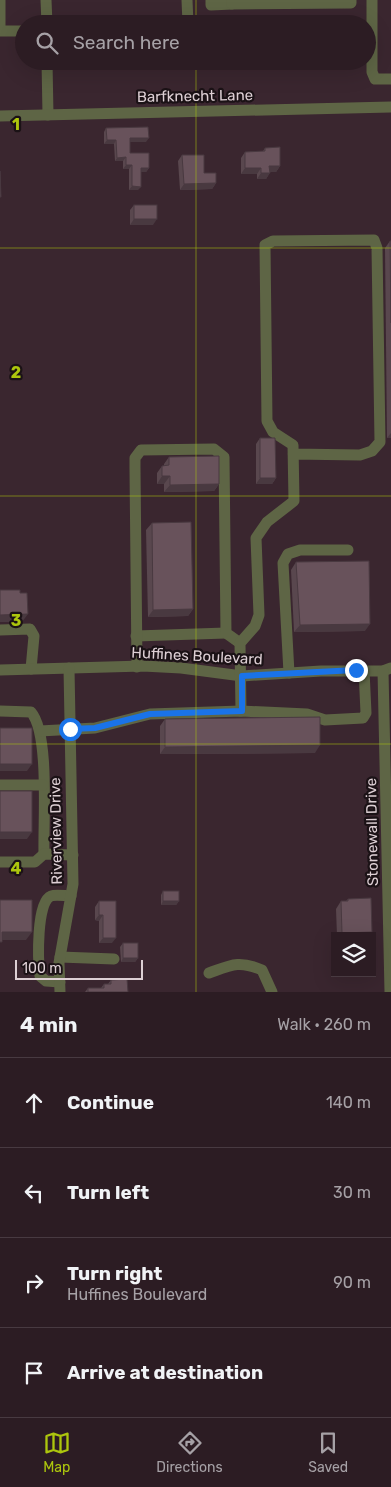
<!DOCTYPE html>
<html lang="en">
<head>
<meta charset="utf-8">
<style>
  :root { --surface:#2c1c23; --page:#34252b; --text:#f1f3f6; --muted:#a6a1a6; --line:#483a41; --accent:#adc60d }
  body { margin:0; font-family:Rubik,sans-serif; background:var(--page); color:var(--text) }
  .controls { position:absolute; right:15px; bottom:15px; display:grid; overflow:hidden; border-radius:0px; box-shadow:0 5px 20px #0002 }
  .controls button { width:45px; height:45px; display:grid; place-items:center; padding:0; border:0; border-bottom:1px solid var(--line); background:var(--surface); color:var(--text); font:25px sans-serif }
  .scale { position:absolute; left:15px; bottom:12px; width:128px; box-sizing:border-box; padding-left:5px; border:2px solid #ddcfd4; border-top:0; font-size:14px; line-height:18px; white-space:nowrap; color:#ddcfd4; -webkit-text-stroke:4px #1b1216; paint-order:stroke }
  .stop { position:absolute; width:15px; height:15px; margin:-11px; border:4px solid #1a73e8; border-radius:50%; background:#fff }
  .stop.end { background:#1a73e8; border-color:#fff; box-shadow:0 1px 5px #0008 }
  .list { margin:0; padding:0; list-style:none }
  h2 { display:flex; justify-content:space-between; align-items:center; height:65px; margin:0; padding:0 20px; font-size:21px }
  h2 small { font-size:16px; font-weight:400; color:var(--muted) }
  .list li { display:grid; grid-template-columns:32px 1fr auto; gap:15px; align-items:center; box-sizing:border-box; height:90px; padding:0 20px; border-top:1px solid var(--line) }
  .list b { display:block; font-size:19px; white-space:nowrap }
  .list p { margin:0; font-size:16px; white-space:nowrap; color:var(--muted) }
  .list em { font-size:16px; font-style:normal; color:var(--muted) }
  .icon { flex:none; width:28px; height:28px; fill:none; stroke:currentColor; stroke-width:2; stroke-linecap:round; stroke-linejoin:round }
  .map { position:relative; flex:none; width:391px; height:992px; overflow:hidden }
  .search { position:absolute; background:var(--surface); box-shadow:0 5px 20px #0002; left:15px; right:15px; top:15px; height:55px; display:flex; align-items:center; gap:12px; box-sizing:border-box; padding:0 18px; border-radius:28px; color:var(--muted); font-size:19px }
  .sheet { height:425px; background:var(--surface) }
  nav { display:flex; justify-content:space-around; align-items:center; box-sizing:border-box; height:70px; border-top:1px solid var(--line); background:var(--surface); font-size:14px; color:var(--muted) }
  nav a { display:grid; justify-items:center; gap:2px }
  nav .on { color:var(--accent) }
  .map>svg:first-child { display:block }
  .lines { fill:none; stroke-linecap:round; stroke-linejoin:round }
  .minor { stroke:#5e6545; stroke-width:11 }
  .wall { fill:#59474e }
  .shaded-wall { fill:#493940 }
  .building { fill:#68525b; stroke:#493940 }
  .route { stroke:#1a73e8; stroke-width:6 }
  .grid { fill:none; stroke:#adc60d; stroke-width:1; stroke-opacity:0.55 }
  .labels { text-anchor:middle; stroke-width:4.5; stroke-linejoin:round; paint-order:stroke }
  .street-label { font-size:15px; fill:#ddcfd4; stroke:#1b1216 }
  .grid-label { font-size:16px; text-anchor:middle; font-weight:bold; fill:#adc60d; stroke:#1b1216; stroke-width:4.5; stroke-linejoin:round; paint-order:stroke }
</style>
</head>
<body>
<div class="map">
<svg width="391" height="992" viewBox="0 0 391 992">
  <rect width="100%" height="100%" fill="#3a262f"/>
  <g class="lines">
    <g class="minor">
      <path d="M0,0V31H24"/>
      <path d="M46,0L47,24"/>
      <path d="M187,0L188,24"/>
      <path d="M211,0V5L232,4"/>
      <path d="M232,0V4L351,3V0"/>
      <path d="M372,0V72L375,79H391"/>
      <path d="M47,61L48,115"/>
      <path d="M0,116L391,107"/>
      <path d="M0,630L30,629L34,636L31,669"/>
      <path d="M136,636L226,633"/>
      <path d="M137,667L135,468V458L141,450L214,449L224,457L226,633L240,643"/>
      <path d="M0,670L143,666L181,668L242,676L321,671H383L391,668"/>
      <path d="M383,671L390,992"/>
      <path d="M289,673L283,563L288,554L300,550H348"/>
      <path d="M0,711L31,712C50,734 43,822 44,854"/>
      <path d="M241,711L240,643L255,626L259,615L256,538L267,522L294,501L293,445L273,432L267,421L265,245L273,241L374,240L377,248L380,442L372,451L360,455L293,454"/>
      <path d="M40,731L95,728L150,714L241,711L307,714L325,720L363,718L366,713L364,670"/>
      <path d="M0,785H43"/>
      <path d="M0,862H35L44,854L73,855"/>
      <path d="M60,957L114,959"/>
      <path d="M209,973C231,965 239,960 262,970L272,992"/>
      <path d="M60,982L46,981L40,976C38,961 36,902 51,896C56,894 65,896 71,896"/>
      <path d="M60,992L59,963L73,884L69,668"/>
    </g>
  </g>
  <g class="wall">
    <path d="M106,128L146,142H130V153L149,168L146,172H141L138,190H129V169H123V161H115L114,144H104V132Z"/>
    <path d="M265,148L280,166L276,172H270L266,179H257V174H241V158L245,152L263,151Z"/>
    <path d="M182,155L216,183L212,189L180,190L178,161Z"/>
    <path d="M134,205L153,225H130V210Z"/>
    <path d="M390,241H391V438H387L385,248Z"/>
    <path d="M260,438L276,478L272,484H256V444Z"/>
    <path d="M169,457L219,484L214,491L164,492V484H157V473L162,466H164V464Z"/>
    <path d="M152,523L193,609L188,616L148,617L146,530Z"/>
    <path d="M296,562L365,631L294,632L291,570Z"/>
    <path d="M165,719L315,753L160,754V726Z"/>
    <path d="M163,891L179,901L176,905H161V895Z"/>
    <path d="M348,899L370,936H337L336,909L341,901H346Z"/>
    <path d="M99,901L112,943H99V921L95,920V907Z"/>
    <path d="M123,943L138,958L135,962H121L120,947Z"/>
    <path d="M111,980L128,992H85L88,988H101L104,984H108Z"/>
  </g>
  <g class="shaded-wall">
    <path d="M130,138H149L146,142H127Z"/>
    <path d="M107,140H116L114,144H104Z"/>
    <path d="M126,157L123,161H115L117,158Z"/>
    <path d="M126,165H132L129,169H123Z"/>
    <path d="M269,166H280L276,172H265Z"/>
    <path d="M141,168H149L146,172H138Z"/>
    <path d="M245,168H261L257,174H241Z"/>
    <path d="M261,173H270L266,179H257Z"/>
    <path d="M216,183L212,189L180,190L184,184Z"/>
    <path d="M132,186L141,187L138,190H129Z"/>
    <path d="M134,219H157L153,225H130Z"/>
    <path d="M391,433V438H387Z"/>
    <path d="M162,476H170L164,484H157Z"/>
    <path d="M260,478H276L272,484H256Z"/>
    <path d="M219,484L214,491L164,492L170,485Z"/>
    <path d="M193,609L188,616L148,617L153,610Z"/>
    <path d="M28,614L22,622H0V615Z"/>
    <path d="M370,624L365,631L294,632L300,625Z"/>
    <path d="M320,745L315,753L160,754L165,747Z"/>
    <path d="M0,764H32L27,771H0Z"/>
    <path d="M0,832H32L27,839H0Z"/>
    <path d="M163,901H179L176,905H161Z"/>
    <path d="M99,915H103L99,921L95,920Z"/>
    <path d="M2,932H32L26,940H0Z"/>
    <path d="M372,932L370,936H340L342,933Z"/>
    <path d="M103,938H116L112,943H99Z"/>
    <path d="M123,958H138L135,962H121Z"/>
  </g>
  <g class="building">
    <path d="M148,127L149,138H130V153H149V168H141V187L132,186V165H126V157L117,158L116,140H107L106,128Z"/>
    <path d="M280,147V166H269L270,173H261V168H245V152L265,151V148Z"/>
    <path d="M182,155H204V173H216V183L184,184Z"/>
    <path d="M0,171L1,197H0Z"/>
    <rect x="134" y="205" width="23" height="14"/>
    <path d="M390,241H391V323Z"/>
    <path d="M260,438H275L276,478H260Z"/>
    <path d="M219,456V484L170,485V476H162V466L169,465V457Z"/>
    <path d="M191,522L193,609L153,610L152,523Z"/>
    <path d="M369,561L370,624L300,625L296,562Z"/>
    <path d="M0,590H20V593H27L28,614L0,615Z"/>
    <path d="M320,717V745L165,747V719Z"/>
    <rect x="0" y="728" width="32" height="36"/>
    <rect x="0" y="791" width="32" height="41"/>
    <rect x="163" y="891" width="16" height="10"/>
    <path d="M371,898L372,932L342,933L341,901H348V899Z"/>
    <path d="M0,900H32V932H2V942H0Z"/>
    <path d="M99,901H116V938H103V915H99Z"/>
    <rect x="123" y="943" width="15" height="15"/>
    <path d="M127,979L128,992H88V988H104V984H111V980Z"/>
  </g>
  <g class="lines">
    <path class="route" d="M70,729L95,728L150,714L242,711V676L356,670"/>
  </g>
  <path class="grid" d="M196,0V24M196,61V992M0,248H391M0,496H391M0,744H391"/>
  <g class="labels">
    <g class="street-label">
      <text transform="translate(195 96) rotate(-1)" y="5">Barfknecht Lane</text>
      <text transform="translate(197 656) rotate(3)" y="5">Huffines Boulevard</text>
      <text transform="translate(56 831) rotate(-91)" y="5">Riverview Drive</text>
      <text transform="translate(372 832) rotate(-91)" y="5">Stonewall Drive</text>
    </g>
  </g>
  <g class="grid-label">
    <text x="16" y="130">1</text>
    <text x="16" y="378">2</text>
    <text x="16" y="626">3</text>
    <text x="16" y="874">4</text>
  </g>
</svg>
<div class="controls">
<button><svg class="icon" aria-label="layers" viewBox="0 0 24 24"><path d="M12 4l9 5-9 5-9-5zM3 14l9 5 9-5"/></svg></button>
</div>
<div class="scale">100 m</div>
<div class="stop" style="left:70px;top:729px"></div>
<div class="stop end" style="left:356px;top:670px"></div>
<div class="search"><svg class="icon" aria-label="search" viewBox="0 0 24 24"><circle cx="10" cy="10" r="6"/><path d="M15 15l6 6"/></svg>Search here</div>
</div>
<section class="sheet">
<h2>4 min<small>Walk · 260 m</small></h2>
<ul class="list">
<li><svg class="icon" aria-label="ahead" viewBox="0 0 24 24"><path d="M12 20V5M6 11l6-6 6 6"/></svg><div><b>Continue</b></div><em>140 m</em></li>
<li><svg class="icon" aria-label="left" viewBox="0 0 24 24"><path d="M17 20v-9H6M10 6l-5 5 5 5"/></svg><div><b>Turn left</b></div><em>30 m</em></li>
<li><svg class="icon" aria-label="right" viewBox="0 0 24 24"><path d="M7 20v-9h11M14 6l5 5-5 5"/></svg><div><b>Turn right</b><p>Huffines Boulevard</p></div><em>90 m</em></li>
<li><svg class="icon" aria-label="arrive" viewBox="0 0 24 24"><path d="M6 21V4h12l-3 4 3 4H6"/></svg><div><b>Arrive at destination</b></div></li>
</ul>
</section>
<nav>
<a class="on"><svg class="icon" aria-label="map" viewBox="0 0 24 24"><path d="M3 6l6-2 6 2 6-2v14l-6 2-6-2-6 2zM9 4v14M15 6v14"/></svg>Map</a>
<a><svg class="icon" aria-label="directions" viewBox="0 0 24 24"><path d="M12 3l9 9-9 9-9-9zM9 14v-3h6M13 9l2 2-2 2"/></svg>Directions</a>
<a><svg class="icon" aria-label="saved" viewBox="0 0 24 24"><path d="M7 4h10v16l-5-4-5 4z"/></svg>Saved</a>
</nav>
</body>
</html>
